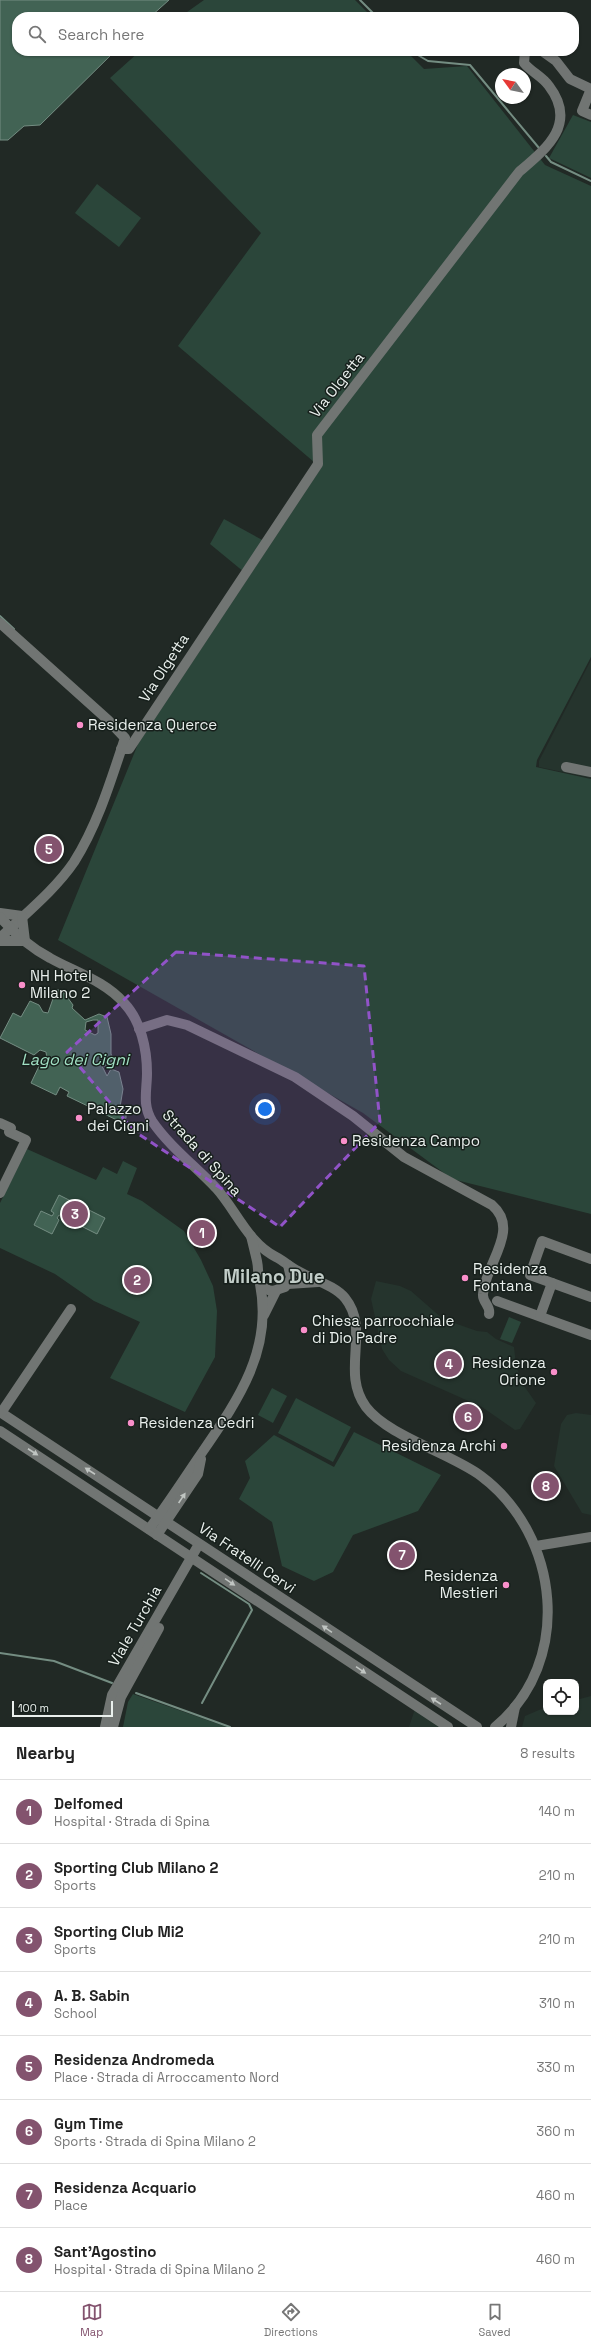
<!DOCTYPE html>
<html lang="en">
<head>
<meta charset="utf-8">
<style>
  :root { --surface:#fff; --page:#f6f6f6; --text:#222; --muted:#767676; --line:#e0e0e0; --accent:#83536e }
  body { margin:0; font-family:"Space Grotesk",sans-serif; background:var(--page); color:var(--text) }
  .controls { position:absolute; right:12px; bottom:12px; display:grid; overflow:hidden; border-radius:8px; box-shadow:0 1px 3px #0004 }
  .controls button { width:36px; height:36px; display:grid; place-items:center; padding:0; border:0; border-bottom:1px solid var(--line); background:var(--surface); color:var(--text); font:20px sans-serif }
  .compass { position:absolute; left:495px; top:68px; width:36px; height:36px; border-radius:50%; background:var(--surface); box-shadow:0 1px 3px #0004; rotate:303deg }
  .scale { position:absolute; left:12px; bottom:10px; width:101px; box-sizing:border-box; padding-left:4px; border:2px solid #eaf0ed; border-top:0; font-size:11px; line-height:14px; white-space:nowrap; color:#eaf0ed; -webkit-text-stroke:3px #17201c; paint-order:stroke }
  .you { position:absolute; left:265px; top:1109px; width:14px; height:14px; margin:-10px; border:3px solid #fff; border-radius:50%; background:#1a73e8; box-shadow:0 0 0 6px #1a73e833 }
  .badge { display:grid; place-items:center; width:26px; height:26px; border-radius:50%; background:var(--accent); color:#fff; font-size:13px; font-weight:700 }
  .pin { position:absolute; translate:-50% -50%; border:2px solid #fff; box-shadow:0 1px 4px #0006 }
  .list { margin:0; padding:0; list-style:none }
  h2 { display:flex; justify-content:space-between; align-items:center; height:52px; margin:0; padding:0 16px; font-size:17px }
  h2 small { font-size:13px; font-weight:400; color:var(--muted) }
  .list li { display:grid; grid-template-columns:26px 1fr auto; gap:12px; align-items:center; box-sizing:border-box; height:64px; padding:0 16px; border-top:1px solid var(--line) }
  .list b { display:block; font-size:15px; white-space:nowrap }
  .list p { margin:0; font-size:13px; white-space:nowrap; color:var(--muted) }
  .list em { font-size:13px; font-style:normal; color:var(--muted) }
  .icon { flex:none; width:22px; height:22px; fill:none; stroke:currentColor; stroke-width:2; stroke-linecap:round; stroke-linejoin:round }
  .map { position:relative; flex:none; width:591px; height:1727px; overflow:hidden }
  .search { position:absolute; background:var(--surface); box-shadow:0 1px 3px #0004; left:12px; right:12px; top:12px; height:44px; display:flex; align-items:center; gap:10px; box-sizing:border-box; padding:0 14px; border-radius:16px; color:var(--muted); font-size:15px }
  .sheet { height:564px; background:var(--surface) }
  nav { display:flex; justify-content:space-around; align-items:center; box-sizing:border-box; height:56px; border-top:1px solid var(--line); background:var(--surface); font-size:11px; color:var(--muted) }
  nav a { display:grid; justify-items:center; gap:2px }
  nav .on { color:var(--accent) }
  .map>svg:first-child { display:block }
  .built { fill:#25342d }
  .green { fill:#2b463a }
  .water { fill:#426354; stroke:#748d82; fill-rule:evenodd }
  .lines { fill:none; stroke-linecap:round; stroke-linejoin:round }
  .stream { stroke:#748d82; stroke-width:2 }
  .minor { stroke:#717573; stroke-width:10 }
  .oneway { fill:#c0c5c2 }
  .marked { fill:#9153c8; fill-opacity:0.2; stroke:#9153c8; stroke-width:3; stroke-dasharray:8 5; stroke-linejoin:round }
  .poi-dot { fill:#f98fca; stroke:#17201c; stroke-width:1.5 }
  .labels { text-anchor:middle; stroke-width:3; stroke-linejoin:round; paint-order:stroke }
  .street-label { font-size:15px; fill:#eaf0ed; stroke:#17201c }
  .poi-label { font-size:15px; fill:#eaf0ed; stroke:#17201c; text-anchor:start }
  .water-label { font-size:16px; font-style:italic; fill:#a1e0c4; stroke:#17201c }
  .district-label { font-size:19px; font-weight:bold; fill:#c2cdc8; stroke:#17201c }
</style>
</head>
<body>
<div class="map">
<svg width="591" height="1727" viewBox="0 0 591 1727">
  <rect width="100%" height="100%" fill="#212925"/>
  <g class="built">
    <path d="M591,660V778L539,767V761Z"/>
    <path d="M376,1281L400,1286L411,1291L443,1319L477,1331L487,1332L496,1339L514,1347L516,1365L522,1383L536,1403L520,1429L515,1430L482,1407L401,1371L389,1360L382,1349L371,1299Z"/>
    <path d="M576,1413L591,1415V1515L582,1513L554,1466L561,1424L567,1415Z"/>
    <path d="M591,1696V1727H522L525,1716L546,1707V1712H576V1700Z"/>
    <path d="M415,1709L442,1727H409Z"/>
  </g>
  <g class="green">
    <path d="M204,0H355L372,17H180Z"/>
    <path d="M140,51H406L424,69L467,66L545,165L591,186V657L537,760L536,767L591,779V1214L452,1179L363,1113L58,940L138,744L321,468L178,346L261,233L110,78Z"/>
    <path d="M573,115L591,122V178L549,158Z"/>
    <path d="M97,184L141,218L119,247L75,213Z"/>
    <path d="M224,519L264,541L244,572L210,544Z"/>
    <path d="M27,1149L96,1180L103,1167L117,1174L123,1161L137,1168L127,1194L142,1201L184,1231L201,1260L213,1286L217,1311L215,1357L185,1412L110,1378L140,1322L94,1301L55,1274L0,1248V1203Z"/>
    <path d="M509,1317L521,1322L512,1343L500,1339Z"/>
    <path d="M272,1388L287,1396L273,1423L258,1415Z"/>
    <path d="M296,1398L351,1427L333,1462L278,1433Z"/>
    <path d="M354,1432L441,1475L418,1511L353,1535L333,1572L314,1581L282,1566L272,1522L239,1499L250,1478L245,1461L274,1435L334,1467Z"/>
    <path d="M133,1694L227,1727H123L128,1702Z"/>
  </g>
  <g class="water">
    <path d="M0,0H169L150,17H17V51H115L40,125L24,126L8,140H0Z"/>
    <path d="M56,990H62L73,1005L72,1008L85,1020L99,1014L107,1017L111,1034V1054L113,1058L110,1066H102L107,1076L111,1069L119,1072L123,1089L120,1107L126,1112V1118L123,1123L67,1096L69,1092L60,1087L56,1095L31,1083L41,1062L47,1059L46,1052L40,1050L34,1055L0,1038L13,1013L21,1017L30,1001L39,1005L43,1012L48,1013ZM93,1020H98V1033L95,1035L85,1030L86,1022Z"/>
    <path d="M59,1195L105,1218L97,1234L59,1215L57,1218L59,1220L52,1234L34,1225L41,1211L52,1216L54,1213L51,1211Z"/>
  </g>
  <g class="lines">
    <g class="stream">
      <path d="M360,0L377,17"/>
      <path d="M411,51L428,61L470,65L539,148"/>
      <path d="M546,156L551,162L591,181"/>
      <path d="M0,616L14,629"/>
      <path d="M201,1573L249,1604L252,1610L202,1703"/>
      <path d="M0,1653L54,1661L112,1683"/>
      <path d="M136,1693L230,1727"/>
    </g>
    <g class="minor">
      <path d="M542,51L556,61L570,79L591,89"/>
      <path d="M591,89L582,111L591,115"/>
      <path d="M0,623L108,720L125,738C111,780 98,824 74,862C55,890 25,914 0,938"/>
      <path d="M121,749H129L318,464L317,435L519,172C546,149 578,124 549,86C542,76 531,72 524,63L525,51"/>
      <path d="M566,767L591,772"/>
      <path d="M0,913L22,916"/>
      <path d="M0,917C14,933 31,948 50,958C75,972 105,981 124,1003C141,1021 147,1049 147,1073C147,1090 142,1105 152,1121C169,1146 195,1166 216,1188C236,1210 248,1243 276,1257C284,1261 290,1267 298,1271C313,1280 334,1285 345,1298C371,1330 340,1372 366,1407C388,1436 450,1453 481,1476C560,1535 574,1662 495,1727"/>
      <path d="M0,941H25L22,916"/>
      <path d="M139,1029L167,1020L187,1025L295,1077L353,1116L404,1157L492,1205C521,1230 485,1264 483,1294C482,1302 491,1306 489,1314"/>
      <path d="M0,1123L11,1128L9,1132L26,1140L0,1193"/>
      <path d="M251,1236C253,1244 255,1252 257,1261C260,1274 254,1288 273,1291L285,1287L291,1278L288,1265"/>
      <path d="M591,1259L542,1241L530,1275L591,1297"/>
      <path d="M288,1284L318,1282"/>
      <path d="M497,1301L591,1335"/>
      <path d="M264,1315L276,1291"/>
      <path d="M540,1316L552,1283"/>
      <path d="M0,1412L477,1727"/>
      <path d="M1,1413L71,1309"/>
      <path d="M0,1431L448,1727"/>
      <path d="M149,1529C168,1504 185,1477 203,1451C238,1400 273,1350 260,1284"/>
      <path d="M157,1535L198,1474L201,1459"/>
      <path d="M536,1546L591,1537"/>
      <path d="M105,1727L112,1695L199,1544"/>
      <path d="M113,1727L121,1697L159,1628"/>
      <path d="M511,1727L515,1707"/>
    </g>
  </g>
  <defs><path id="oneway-solid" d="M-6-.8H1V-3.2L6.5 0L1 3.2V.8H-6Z"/></defs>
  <g class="oneway">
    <use href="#oneway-solid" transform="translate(33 1452) rotate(33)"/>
    <use href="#oneway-solid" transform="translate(90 1471) rotate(-147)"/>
    <use href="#oneway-solid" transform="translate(182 1498) rotate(-56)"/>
    <use href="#oneway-solid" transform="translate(230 1582) rotate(34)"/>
    <use href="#oneway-solid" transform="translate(327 1629) rotate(-146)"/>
    <use href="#oneway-solid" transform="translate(361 1670) rotate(34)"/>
    <use href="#oneway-solid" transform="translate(436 1701) rotate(-147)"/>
  </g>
  <path class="marked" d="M176,952L364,966L380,1122L280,1227L134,1131L67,1052Z"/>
  <g class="poi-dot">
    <circle cx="80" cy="725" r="4"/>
    <circle cx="22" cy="985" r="4"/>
    <circle cx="79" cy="1118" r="4"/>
    <circle cx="344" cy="1141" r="4"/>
    <circle cx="465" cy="1278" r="4"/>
    <circle cx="304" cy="1330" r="4"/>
    <circle cx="554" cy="1372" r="4"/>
    <circle cx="131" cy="1423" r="4"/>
    <circle cx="504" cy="1446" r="4"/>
    <circle cx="506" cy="1585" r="4"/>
  </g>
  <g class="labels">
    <g class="street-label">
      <text transform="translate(337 385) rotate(-52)" y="5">Via Olgetta</text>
      <text transform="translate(164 668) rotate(-57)" y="5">Via Olgetta</text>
      <text transform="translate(202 1153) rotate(48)" y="5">Strada di Spina</text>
      <text transform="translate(247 1558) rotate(34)" y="5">Via Fratelli Cervi</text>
      <text transform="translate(135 1626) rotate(-60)" y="5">Viale Turchia</text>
    </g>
    <g class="poi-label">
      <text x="88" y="730">Residenza Querce</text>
      <text x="30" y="981">NH Hotel<tspan x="30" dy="17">Milano 2</tspan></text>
      <text x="87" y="1114">Palazzo<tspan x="87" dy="17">dei Cigni</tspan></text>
      <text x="352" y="1146">Residenza Campo</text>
      <text x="473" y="1274">Residenza<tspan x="473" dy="17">Fontana</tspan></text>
      <text x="312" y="1326">Chiesa parrocchiale<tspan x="312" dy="17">di Dio Padre</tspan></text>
      <text x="546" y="1368" text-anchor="end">Residenza<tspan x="546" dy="17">Orione</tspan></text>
      <text x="139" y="1428">Residenza Cedri</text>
      <text x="496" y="1451" text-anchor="end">Residenza Archi</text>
      <text x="498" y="1581" text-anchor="end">Residenza<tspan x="498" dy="17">Mestieri</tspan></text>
    </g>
    <g class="water-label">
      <text x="75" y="1065">Lago dei Cigni</text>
    </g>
    <g class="district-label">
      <text x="274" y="1283">Milano Due</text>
    </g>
  </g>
</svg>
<div class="controls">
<button><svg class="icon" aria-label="locate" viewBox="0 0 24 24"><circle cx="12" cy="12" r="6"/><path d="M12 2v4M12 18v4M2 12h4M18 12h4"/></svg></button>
</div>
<svg class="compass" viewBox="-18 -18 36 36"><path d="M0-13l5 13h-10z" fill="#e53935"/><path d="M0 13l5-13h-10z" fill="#767676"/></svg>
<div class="scale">100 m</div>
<div class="you"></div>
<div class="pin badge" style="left:202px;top:1233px">1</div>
<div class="pin badge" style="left:137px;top:1280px">2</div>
<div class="pin badge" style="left:75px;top:1214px">3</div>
<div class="pin badge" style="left:449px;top:1364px">4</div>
<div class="pin badge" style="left:49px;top:849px">5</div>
<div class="pin badge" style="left:468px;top:1417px">6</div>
<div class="pin badge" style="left:402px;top:1555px">7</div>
<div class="pin badge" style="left:546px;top:1486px">8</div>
<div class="search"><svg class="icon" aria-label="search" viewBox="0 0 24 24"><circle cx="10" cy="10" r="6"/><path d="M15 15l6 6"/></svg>Search here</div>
</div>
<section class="sheet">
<h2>Nearby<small>8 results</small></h2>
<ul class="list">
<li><span class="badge">1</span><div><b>Delfomed</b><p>Hospital · Strada di Spina</p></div><em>140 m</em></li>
<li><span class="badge">2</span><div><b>Sporting Club Milano 2</b><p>Sports</p></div><em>210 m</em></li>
<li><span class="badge">3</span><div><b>Sporting Club Mi2</b><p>Sports</p></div><em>210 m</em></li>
<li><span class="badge">4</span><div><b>A. B. Sabin</b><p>School</p></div><em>310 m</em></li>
<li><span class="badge">5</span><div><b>Residenza Andromeda</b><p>Place · Strada di Arroccamento Nord</p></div><em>330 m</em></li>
<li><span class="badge">6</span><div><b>Gym Time</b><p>Sports · Strada di Spina Milano 2</p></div><em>360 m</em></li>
<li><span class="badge">7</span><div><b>Residenza Acquario</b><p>Place</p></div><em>460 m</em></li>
<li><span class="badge">8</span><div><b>Sant'Agostino</b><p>Hospital · Strada di Spina Milano 2</p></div><em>460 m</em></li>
</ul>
</section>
<nav>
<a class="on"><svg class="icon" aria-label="map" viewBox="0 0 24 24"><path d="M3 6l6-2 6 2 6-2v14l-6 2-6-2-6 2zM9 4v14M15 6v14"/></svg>Map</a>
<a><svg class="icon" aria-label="directions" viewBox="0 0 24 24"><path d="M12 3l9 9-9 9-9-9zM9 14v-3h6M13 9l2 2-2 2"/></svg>Directions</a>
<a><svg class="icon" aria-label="saved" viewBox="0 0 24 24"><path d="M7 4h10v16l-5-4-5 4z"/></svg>Saved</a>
</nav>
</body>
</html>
